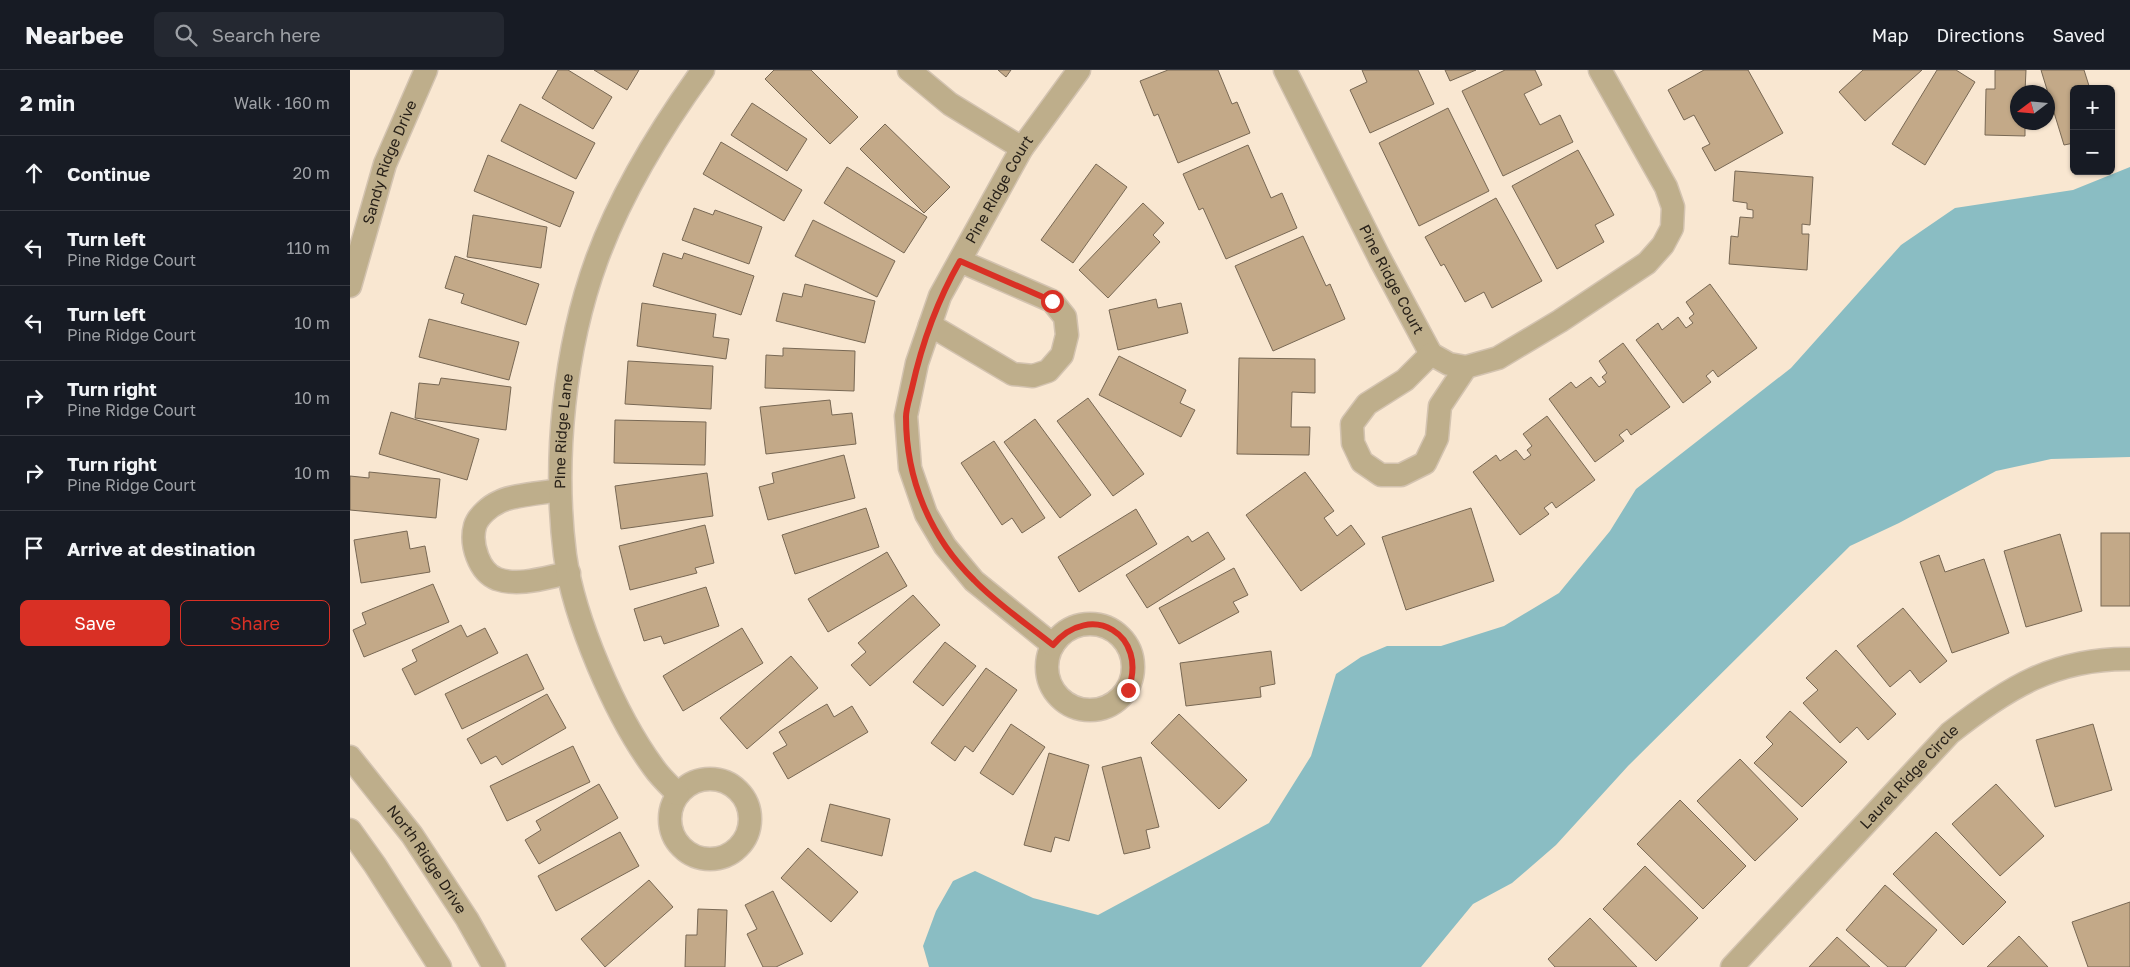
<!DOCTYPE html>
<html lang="en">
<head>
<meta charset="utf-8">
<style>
  :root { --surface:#171b24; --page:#242831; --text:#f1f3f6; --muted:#9ea1a6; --line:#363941; --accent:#d93025 }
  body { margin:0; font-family:"Golos Text",sans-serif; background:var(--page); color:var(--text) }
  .controls { position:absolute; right:15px; top:15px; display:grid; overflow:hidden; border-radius:8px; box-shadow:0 1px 4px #0004 }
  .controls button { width:45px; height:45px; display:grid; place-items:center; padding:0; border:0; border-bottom:1px solid var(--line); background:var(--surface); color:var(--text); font:25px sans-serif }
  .compass { position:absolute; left:1660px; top:15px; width:45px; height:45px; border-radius:50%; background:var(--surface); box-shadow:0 1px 4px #0004; rotate:254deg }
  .stop { position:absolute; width:15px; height:15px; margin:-11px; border:4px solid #d93025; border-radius:50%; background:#fff }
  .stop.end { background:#d93025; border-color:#fff; box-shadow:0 1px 5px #0008 }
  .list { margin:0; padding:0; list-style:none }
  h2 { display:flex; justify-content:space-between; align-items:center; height:65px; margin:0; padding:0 20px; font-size:21px }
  h2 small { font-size:16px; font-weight:400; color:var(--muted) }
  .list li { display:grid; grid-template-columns:32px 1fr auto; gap:15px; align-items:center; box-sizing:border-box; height:75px; padding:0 20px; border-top:1px solid var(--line) }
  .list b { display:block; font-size:19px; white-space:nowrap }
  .list p { margin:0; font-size:16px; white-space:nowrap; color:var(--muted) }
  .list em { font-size:16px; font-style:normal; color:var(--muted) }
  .actions { display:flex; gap:10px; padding:15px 20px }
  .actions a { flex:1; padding:11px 0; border:1px solid var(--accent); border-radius:8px; text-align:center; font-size:18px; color:var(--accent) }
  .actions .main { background:var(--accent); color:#fff }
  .icon { flex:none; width:28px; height:28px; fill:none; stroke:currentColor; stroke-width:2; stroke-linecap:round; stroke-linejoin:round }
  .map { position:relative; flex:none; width:1780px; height:897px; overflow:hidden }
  header { display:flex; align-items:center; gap:30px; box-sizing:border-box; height:70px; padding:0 25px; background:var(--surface); border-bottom:1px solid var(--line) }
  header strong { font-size:24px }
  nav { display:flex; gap:28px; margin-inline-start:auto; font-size:18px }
  .search { width:350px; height:45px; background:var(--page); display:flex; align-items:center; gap:12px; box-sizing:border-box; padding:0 18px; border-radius:8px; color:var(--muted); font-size:19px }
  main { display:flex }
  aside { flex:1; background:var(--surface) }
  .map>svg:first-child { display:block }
  .water { fill:#8abdc3 }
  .building { fill:#c3a988; stroke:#786854 }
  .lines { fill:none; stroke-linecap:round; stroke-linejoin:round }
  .street-casing { stroke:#d3c3b0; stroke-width:25 }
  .street { stroke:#beae8b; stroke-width:22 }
  .route { stroke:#d93025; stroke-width:6 }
  .labels { text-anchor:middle; stroke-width:4.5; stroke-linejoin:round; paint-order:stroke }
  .street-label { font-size:15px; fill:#282119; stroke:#fef6ed }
</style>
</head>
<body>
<header>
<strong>Nearbee</strong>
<div class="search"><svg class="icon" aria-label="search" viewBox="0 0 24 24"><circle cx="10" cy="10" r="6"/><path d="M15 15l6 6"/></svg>Search here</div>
<nav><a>Map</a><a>Directions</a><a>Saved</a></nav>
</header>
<main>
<aside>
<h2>2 min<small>Walk · 160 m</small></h2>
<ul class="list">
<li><svg class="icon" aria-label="ahead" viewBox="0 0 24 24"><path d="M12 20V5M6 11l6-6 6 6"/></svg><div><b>Continue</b></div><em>20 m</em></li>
<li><svg class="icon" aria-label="left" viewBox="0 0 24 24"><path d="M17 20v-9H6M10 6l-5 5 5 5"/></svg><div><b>Turn left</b><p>Pine Ridge Court</p></div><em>110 m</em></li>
<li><svg class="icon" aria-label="left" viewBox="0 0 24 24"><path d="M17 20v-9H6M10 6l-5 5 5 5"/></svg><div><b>Turn left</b><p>Pine Ridge Court</p></div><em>10 m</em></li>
<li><svg class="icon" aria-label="right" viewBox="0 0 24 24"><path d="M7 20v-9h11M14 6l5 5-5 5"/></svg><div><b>Turn right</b><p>Pine Ridge Court</p></div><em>10 m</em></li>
<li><svg class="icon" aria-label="right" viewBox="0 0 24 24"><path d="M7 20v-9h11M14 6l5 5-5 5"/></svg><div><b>Turn right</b><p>Pine Ridge Court</p></div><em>10 m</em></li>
<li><svg class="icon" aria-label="arrive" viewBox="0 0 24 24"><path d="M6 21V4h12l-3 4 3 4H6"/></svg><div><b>Arrive at destination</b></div></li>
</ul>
<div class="actions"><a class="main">Save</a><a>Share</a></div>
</aside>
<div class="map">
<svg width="1780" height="897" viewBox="0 0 1780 897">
  <rect width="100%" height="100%" fill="#f9e7d1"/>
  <path class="water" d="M1780,97V387L1701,389L1646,401L1549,453L1500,476L1278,696L1206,775L1162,813L1123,834L1071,897H579L573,876L586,841L603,811L625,801L683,828L748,845L919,753L961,686L986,604L1011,587L1037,576H1091L1154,556L1209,523L1260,461L1286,419L1441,298L1551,175L1605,138L1723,120Z"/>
  <g class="building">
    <path d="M208,0H218L262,27L243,59L192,28Z"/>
    <path d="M244,0H289L277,20Z"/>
    <path d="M424,0H461L508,47L480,74L415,9Z"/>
    <path d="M648,0H661L656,7Z"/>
    <path d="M818,0H868L882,34L887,32L900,63L828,93L808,44L804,46L790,11Z"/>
    <path d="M1012,0H1068L1084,34L1020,63L1000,20L1017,12Z"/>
    <path d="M1095,0H1126L1100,11Z"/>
    <path d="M1155,0H1185L1192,15L1174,24L1190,55L1210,45L1223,72L1153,106L1112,21Z"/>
    <path d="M1354,0H1398L1433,63L1365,101L1352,78L1360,74L1344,45L1334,50L1318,20Z"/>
    <path d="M1513,0H1572L1515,51L1489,22Z"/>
    <path d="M1587,0H1606L1625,12L1575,95L1542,74Z"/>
    <path d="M1645,0H1676L1675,22H1668V52H1675V66L1635,65L1636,19H1645Z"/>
    <path d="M1691,0H1734L1740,19H1724V73L1714,75Z"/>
    <path d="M402,33L457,69L437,101L381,65Z"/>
    <path d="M170,34L245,73L226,109L151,71Z"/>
    <path d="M1098,38L1139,121L1069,156L1029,73Z"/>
    <path d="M535,54L600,117L574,143L510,79Z"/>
    <path d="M371,72L452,120L434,151L353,104Z"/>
    <path d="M898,75L921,128L932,123L947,158L876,189L853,138L849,140L833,104Z"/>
    <path d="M1228,80L1264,145L1245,155L1254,172L1207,199L1162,116Z"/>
    <path d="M138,85L224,122L210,157L124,121Z"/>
    <path d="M746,94L777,117L723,193L691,170Z"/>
    <path d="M497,97L577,147L554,183L474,133Z"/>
    <path d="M1385,101L1463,107L1460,155L1452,154V164H1459L1457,200L1379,194L1381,166L1388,167L1390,147L1403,148V140L1397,139V133L1383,131Z"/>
    <path d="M1146,128L1192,211L1142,238L1134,222L1115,232L1094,194L1091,196L1075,167Z"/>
    <path d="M793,133L814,153L803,165L810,172L758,228L729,200Z"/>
    <path d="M344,138L363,145L365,140L412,157L399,194L332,170Z"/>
    <path d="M123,145L197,157L191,198L117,187Z"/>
    <path d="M463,150L545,191L527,227L445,186Z"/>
    <path d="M953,166L976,216L980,214L995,249L923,281L885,196Z"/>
    <path d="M313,183L332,189L334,183L404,206L391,245L303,216Z"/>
    <path d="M105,186L189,214L176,255L111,233L114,224L95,218Z"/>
    <path d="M455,214L525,231L515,273L426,251L433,223L452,227Z"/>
    <path d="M1360,214L1407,278L1368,307L1363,300L1356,306L1361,312L1333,333L1286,270L1308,253L1312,260L1328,247L1336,258L1343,253L1339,248L1344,244L1336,232Z"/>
    <path d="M806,229L808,238L831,233L838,263L768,280L759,240Z"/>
    <path d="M292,233L366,244L363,267L379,269L376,289L287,276Z"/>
    <path d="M79,249L169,272L159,310L69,287Z"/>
    <path d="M1273,273L1320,337L1281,365L1277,359L1269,365L1274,371L1245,392L1199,329L1221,312L1226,318L1241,307L1249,317L1256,312L1252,307L1257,303L1249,291Z"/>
    <path d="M433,278L505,281L504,321L415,318L416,285L433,286Z"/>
    <path d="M769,286L836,320L830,333L845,340L831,367L749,325Z"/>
    <path d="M889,288L965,289V323L942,322L941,357H960L959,385L887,384Z"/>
    <path d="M278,291L363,296L361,339L275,334Z"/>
    <path d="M91,308L161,317L156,360L65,348L69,313L89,315Z"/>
    <path d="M738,328L794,404L763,426L707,351Z"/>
    <path d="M480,330L482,345L502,343L506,374L416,384L410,337Z"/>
    <path d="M41,342L129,369L117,410L29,384Z"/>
    <path d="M1197,346L1245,410L1206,438L1202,432L1194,438L1199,444L1170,465L1123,402L1146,385L1150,391L1166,380L1174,390L1181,385L1177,380L1182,376L1173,364Z"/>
    <path d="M685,349L741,425L710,448L654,372Z"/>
    <path d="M265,350L356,352L355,395L264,393Z"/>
    <path d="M644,371L695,448L672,463L662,448L652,455L611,393Z"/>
    <path d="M494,385L505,428L418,450L409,417L424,413L422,403Z"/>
    <path d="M19,402L90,409L86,448L0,440V406L19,408Z"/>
    <path d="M955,402L984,441L974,448L987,466L1001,455L1015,474L951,521L896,445Z"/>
    <path d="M357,403L363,446L271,459L265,416Z"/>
    <path d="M516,438L529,477L445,504L432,465Z"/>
    <path d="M1121,438L1144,511L1056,540L1032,467Z"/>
    <path d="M786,439L807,474L729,522L708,487Z"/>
    <path d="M355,455L364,493L345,498L347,503L280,520L269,476Z"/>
    <path d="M57,461L60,479L75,476L80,502L11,513L4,470Z"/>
    <path d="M858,462L875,489L797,538L776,505L838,466L842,472Z"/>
    <rect x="1751" y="463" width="29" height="73"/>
    <path d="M1710,464L1732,541L1676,557L1654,481Z"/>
    <path d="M537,482L557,516L478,562L458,529Z"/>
    <path d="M1589,485L1595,502L1634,489L1659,563L1602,583L1570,492Z"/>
    <path d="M884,498L898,525L883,532L889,542L829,574L809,538Z"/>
    <path d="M83,514L99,552L14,587L3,560L16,554L12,543Z"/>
    <path d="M356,517L369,556L314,574L311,566L294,571L284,539Z"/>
    <path d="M563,525L590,555L520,616L501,595L516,582L508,573Z"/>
    <path d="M1553,538L1597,591L1570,613L1560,600L1540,617L1507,576Z"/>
    <path d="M111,555L117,567L135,558L148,583L65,625L52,599L67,591L62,580Z"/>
    <path d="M392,558L413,593L333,641L313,606Z"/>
    <path d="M595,572L626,596L593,636L563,612Z"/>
    <path d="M1486,580L1546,644L1518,670L1507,657L1490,673L1453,633L1468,620L1456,608Z"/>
    <path d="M921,581L925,614L910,617L911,627L836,636L830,593Z"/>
    <path d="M177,584L194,619L112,659L95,624Z"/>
    <path d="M441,586L468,618L397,679L370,648Z"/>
    <path d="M636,598L667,620L623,682L615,676L605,691L581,673Z"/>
    <path d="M197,624L216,658L152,695L146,686L131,694L117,669Z"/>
    <path d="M477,634L484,647L502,636L518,662L438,709L423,683L437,675L429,662Z"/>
    <path d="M1440,641L1497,692L1452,737L1404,693L1423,674L1416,667Z"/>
    <path d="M829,644L897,710L869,739L801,673Z"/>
    <path d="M661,654L695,677L663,725L630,703Z"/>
    <path d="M1743,654L1762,720L1705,737L1686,670Z"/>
    <path d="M223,676L240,712L157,751L140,716Z"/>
    <path d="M699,683L739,695L719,771L705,767L701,782L674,775Z"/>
    <path d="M791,687L809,757L796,760L800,778L774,784L752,697Z"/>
    <path d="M1390,689L1448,749L1405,791L1347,731Z"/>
    <path d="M249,714L268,748L189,794L175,770L191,760L186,751Z"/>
    <path d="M1646,714L1694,766L1650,806L1602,754Z"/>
    <path d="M1330,730L1396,796L1353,839L1287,774Z"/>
    <path d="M480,734L540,749L532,786L471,771Z"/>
    <path d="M270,762L289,796L206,841L188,806Z"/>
    <path d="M1586,762L1656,832L1613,875L1543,804Z"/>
    <path d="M458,778L508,822L481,852L431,808Z"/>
    <path d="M1295,796L1348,848L1306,891L1253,839Z"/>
    <path d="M299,810L323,837L255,897L231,869Z"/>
    <path d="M1535,815L1587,860L1555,897H1538L1496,860Z"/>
    <path d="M423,821L453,884L426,897H413L397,864L407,859L395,835Z"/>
    <path d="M1780,832V897H1738L1722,852Z"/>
    <path d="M348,839L377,840L375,897H335L336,865H347Z"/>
    <path d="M1240,848L1287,897H1205L1198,889Z"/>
    <path d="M1669,866L1698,897H1637Z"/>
    <path d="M1487,867L1520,897H1459Z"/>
  </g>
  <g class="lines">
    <defs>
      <g id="street">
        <path d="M559,0L600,34L672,78"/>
        <path id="s1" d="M935,0L1030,189L1081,284"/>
        <path id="s2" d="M0,216L35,94L76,0"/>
        <path d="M580,255L663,304L683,306L698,301L712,285L717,265L715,247L702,231L610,191"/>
        <path d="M1116,297L1090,336L1087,368L1075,393L1051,405H1031L1012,392L1003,373L1002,354L1017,334L1055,310L1081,284L1099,294L1116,297L1148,288L1210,251L1297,193L1313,175L1322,158L1323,137L1316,117L1250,0"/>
        <path d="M209,420C195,423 161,425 149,432C140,436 128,446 125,456C120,474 129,502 147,509C170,517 197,507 219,503"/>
        <circle cx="740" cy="597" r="43"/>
        <path id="s3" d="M703,575L624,511L595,476L576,444L560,398L556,346L567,293L590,226L672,78L729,0"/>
        <path id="s4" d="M0,687L62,765L117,849L144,897"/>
        <circle cx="360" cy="749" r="40"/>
        <path id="s5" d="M328,724C320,716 311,708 304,698C265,645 224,549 215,485C203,390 214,279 247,189C272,121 311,58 353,0"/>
        <path d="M0,760L25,795L90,897"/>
        <path id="s6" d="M1382,897L1600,663C1657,618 1705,588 1780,589"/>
      </g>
    </defs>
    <use href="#street" class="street-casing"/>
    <use href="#street" class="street"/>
  </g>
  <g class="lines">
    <path class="route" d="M702,231L610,191C587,231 572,273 562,318C560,327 556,338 556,347C556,409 580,467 624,510C647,534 677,554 703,575C741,530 799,565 778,620"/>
  </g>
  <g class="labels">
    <g class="street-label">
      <text dy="5" stroke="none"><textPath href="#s2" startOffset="130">Sandy Ridge Drive</textPath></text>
      <text dy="5" stroke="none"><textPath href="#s3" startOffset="532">Pine Ridge Court</textPath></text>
      <text dy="5" stroke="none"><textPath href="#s1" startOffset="235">Pine Ridge Court</textPath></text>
      <text dy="5" stroke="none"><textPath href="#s5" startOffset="392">Pine Ridge Lane</textPath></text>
      <text dy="5" stroke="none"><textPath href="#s6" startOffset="260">Laurel Ridge Circle</textPath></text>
      <text dy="5" stroke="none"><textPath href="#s4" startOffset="128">North Ridge Drive</textPath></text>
    </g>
  </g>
</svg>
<div class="controls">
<button>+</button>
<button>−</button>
</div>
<svg class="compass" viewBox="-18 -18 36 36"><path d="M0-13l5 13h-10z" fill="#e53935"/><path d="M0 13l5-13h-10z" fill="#9ea1a6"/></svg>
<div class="stop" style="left:702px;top:231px"></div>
<div class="stop end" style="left:778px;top:620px"></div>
</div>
</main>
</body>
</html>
